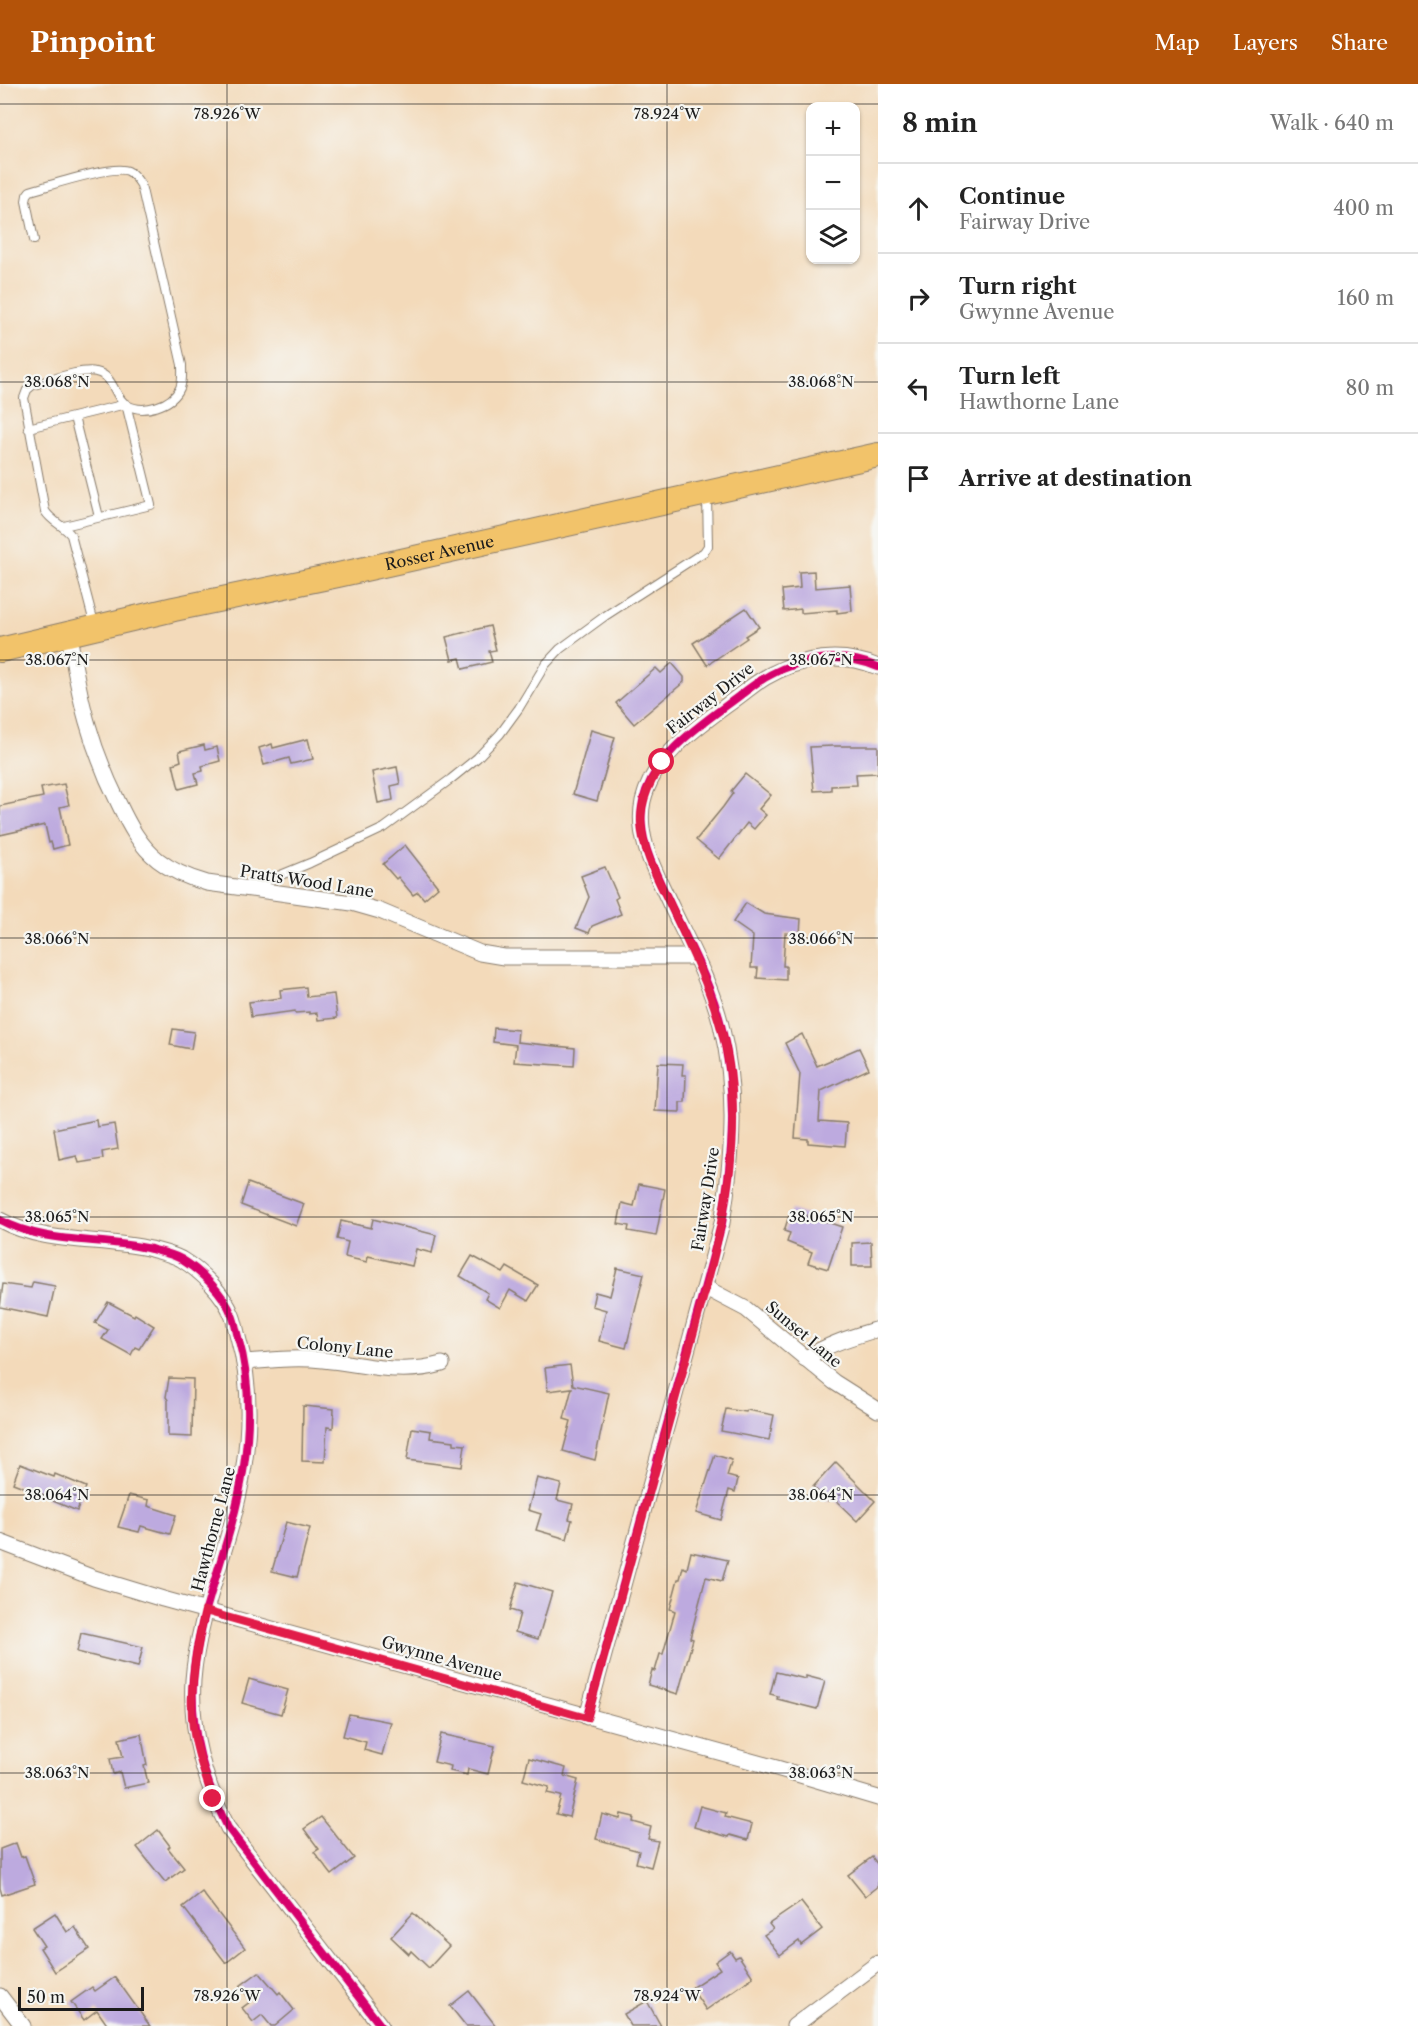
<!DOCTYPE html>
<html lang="en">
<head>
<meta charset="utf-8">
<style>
  :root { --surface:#fff; --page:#f2f2f2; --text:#222; --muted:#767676; --line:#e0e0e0; --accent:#b45309 }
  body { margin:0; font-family:"Libre Caslon Text",serif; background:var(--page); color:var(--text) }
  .controls { position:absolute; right:18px; top:18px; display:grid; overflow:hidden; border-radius:12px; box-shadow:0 2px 4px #0004 }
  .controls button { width:54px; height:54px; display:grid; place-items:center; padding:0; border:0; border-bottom:2px solid var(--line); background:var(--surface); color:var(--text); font:30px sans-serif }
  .scale { position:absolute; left:18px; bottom:15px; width:126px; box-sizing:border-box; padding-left:6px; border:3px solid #1c1c1c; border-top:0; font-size:16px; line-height:21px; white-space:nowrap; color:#1c1c1c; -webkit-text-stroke:4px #f6f6f2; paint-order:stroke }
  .stop { position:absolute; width:18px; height:18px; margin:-14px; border:4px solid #e11d48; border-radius:50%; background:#fff }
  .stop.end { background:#e11d48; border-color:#fff; box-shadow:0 2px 6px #0008 }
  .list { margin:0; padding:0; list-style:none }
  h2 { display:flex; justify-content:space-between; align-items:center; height:78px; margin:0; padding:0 24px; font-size:26px }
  h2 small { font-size:20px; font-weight:400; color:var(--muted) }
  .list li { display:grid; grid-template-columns:39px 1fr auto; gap:18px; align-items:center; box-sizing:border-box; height:90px; padding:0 24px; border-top:2px solid var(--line) }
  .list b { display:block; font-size:22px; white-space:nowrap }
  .list p { margin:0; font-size:20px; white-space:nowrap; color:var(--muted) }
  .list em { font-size:20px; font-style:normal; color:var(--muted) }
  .icon { flex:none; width:33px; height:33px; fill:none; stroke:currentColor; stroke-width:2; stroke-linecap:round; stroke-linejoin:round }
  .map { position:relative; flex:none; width:878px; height:1942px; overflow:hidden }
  header { display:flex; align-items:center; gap:36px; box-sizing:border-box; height:84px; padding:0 30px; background:var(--accent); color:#fff }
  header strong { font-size:28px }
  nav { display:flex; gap:33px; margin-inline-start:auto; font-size:21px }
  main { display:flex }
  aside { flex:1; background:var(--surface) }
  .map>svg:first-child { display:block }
  .building { fill:#bdaadf }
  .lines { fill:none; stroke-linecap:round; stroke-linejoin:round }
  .service-casing { stroke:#887b6b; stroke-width:10 }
  .minor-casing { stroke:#887b6b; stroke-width:17 }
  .primary-casing { stroke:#887b6b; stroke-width:26 }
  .service { stroke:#fff; stroke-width:8 }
  .minor { stroke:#fff; stroke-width:15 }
  .primary { stroke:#f2c36a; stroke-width:24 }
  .cycleway-casing { stroke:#f6f6f2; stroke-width:11 }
  .cycleway { stroke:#d6006c; stroke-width:8 }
  .route { stroke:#e11d48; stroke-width:8 }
  .ticks { fill:none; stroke:#1c1c1c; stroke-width:1.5; stroke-opacity:0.45 }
  .labels { text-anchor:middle; stroke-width:4.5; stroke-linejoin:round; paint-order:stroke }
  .street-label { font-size:16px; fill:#1c1c1c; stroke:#f6f6f2 }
  .ticks-label { font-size:15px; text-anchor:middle; fill:#1c1c1c; stroke:#f6f6f2; stroke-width:4.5; stroke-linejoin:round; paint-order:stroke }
</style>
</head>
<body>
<header>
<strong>Pinpoint</strong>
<nav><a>Map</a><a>Layers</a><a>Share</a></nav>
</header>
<main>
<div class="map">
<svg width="878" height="1942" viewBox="0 0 878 1942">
  <rect width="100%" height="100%" fill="#f6f6f2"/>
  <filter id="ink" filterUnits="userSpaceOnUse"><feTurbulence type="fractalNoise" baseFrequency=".0167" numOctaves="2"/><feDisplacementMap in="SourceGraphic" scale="12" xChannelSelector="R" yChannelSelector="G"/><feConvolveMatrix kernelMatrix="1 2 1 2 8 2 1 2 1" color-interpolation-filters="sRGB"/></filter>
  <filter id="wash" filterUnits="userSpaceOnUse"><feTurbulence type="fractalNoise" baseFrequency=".008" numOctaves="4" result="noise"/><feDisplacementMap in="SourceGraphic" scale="24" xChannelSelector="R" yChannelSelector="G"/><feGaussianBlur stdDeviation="1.35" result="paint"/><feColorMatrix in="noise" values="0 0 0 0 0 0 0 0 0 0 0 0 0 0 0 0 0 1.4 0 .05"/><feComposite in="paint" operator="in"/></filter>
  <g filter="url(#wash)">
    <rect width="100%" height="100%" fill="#f3daba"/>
    <g id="blocks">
      <g class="building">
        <path d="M814,487L815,504L850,501L852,527L837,529V526L801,529V525L784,527L782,506L800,504L799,488Z"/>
        <path d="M746,524L759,543L745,552L747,554L707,581L693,559Z"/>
        <path d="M490,542L496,566L489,567L492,578L463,585L460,574L452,576L446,553Z"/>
        <path d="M672,579L684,593V598L634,640L616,619L656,584L661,589Z"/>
        <path d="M591,646L615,653L597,717L573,710Z"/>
        <path d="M308,655L313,675L291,680L289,674L264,681L259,664L272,660L273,664Z"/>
        <path d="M204,661L205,666L217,663L220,677L202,682L203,687L195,689L198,700L179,705L173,680L181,677L179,667Z"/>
        <path d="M833,662H878V689L856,690L857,701L831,702V706L814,707L810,663Z"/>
        <path d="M397,683L400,700L391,702L393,716L378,719L372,688Z"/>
        <path d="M745,690L771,711L759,725L766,731L754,745L747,739L719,775L696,756L723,723L733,709L731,707Z"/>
        <path d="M64,700L69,721L60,723L68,761L53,765L51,758L49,759L45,741L0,751V722L43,713L41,704Z"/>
        <path d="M405,761L438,803L424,815L418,808L413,811L398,793L396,795L383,780Z"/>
        <path d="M605,783L618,813L615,815L621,830L592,842L589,849L576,844L589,813L581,792Z"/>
        <path d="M746,819L764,830L801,835L800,850L785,849L783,882H786V896L757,894L758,884H751L753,852L733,838Z"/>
        <path d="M306,903L307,913L334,910L337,934L318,936L317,929L309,930V928L295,929V927L251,933L249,918L281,914L280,906Z"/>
        <path d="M494,944L518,946L517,958L575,964L574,982L514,978L516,961L493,958Z"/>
        <path d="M173,945L194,948L191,965L170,961Z"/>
        <path d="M802,950L817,982L859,964L869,985L821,1007L819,1037L847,1039L845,1062L808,1059V1055L795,1054L800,990L785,959Z"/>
        <path d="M658,979L683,980L682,991H686L685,1018H680V1028L655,1027Z"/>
        <path d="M96,1036L97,1043L114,1040L118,1065L102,1068L103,1075L79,1079L77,1072L59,1076L54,1045Z"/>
        <path d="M248,1099L304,1120L296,1142L241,1121Z"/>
        <path d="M639,1100L665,1105L656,1152L628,1147L629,1142L618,1140L622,1119L634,1122Z"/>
        <path d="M791,1126L842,1143L828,1185L808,1179L812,1168L787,1158L790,1149L784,1147Z"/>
        <path d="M373,1135L436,1151L432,1169L416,1165L412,1182L368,1172L367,1178L345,1173L348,1158L337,1155L341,1137L371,1144Z"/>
        <path d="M871,1158L872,1182H852V1159Z"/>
        <path d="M472,1172L503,1189L507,1183L538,1201L528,1217L510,1206L500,1224L485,1215L488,1209L460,1192Z"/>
        <path d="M617,1184L644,1190L626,1264L599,1257L606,1226L592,1222L595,1208L610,1212Z"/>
        <path d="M33,1198L55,1202L48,1233L0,1223L3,1200L31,1204Z"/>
        <path d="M108,1218L134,1232L135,1230L154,1242L139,1265L135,1263L131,1271L102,1255L108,1246L95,1239Z"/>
        <path d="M570,1281L573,1301L609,1309L595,1376L563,1367L571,1337L564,1335L572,1304L548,1307L545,1284Z"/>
        <path d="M169,1294L193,1295L192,1353L168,1352V1316L166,1313Z"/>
        <path d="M303,1322L334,1325L333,1344L327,1343L325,1378L302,1377Z"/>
        <path d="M726,1325L746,1328L747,1326L774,1331L769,1356L721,1347Z"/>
        <path d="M412,1344L431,1347L430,1354L454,1357V1360L465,1361L462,1383L407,1376Z"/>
        <path d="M715,1371L732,1376L727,1392L738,1395L735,1408L729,1406L721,1436L696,1429Z"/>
        <path d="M836,1378L875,1417L857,1437L832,1413L828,1417L813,1403Z"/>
        <path d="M20,1380L54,1393L55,1390L86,1403L77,1427L46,1414L47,1412L13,1399Z"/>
        <path d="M537,1394L561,1400L557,1416L573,1420L569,1435L572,1436L567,1455L536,1446L541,1430L528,1426Z"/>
        <path d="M129,1411L149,1416L148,1422L176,1431L170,1450L141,1442L139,1448L118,1443Z"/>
        <path d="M286,1438L310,1444L297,1493L272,1487Z"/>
        <path d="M691,1468L728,1476L722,1497L706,1493L690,1554L693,1555L678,1610L648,1601L652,1586L655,1587L660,1570H663L675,1527L670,1525L678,1495H680L683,1483L687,1485Z"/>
        <path d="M518,1498L552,1508L538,1555L515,1548L520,1529L510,1526Z"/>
        <path d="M81,1549L143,1563L138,1583L77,1568Z"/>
        <path d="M776,1588L806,1595V1592L825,1597L817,1625L777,1615L778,1612L770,1610Z"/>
        <path d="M249,1595L288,1606L281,1630L242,1619Z"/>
        <path d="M349,1630L391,1638L382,1671L364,1666L366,1658L343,1652Z"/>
        <path d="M141,1650L147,1681L144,1682L148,1699L124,1704L120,1688L113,1690L110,1675L123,1673L119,1655Z"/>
        <path d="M441,1650L495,1662L488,1690L468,1685L467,1691L450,1687L451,1682L434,1678Z"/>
        <path d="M529,1674L566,1684L564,1692L578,1696L569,1733L556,1730L561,1712L547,1709L549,1703L523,1696Z"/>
        <path d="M700,1722L726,1729L725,1733L752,1740L748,1756L730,1751L729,1753L694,1743Z"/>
        <path d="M602,1730L620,1735L621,1730L634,1733L633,1738L651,1743L648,1755L658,1757L651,1783L636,1779L639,1767L596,1755Z"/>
        <path d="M321,1733L354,1774L332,1791L314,1768L319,1765L304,1745Z"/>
        <path d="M158,1746L170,1762L168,1764L184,1784L165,1798L137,1763Z"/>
        <path d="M16,1759L21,1773L25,1772L35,1800L2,1811L0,1804V1765Z"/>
        <path d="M872,1773L878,1781V1802L865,1812L848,1791Z"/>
        <path d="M202,1808L245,1864L226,1879L183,1823Z"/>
        <path d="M801,1818L822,1845L801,1861L799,1857L780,1871L764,1851L773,1845L769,1840Z"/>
        <path d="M55,1829L67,1848L75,1843L89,1865L55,1888L40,1864L44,1862L32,1844Z"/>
        <path d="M413,1829L449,1862L429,1884L411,1867L409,1870L391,1853Z"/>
        <path d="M730,1867L735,1874L739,1872L753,1893L706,1926L691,1904L720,1885L715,1878Z"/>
        <path d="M259,1888L278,1910L280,1908L294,1926L275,1942H271L262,1931L253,1938L242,1924L251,1917L240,1902Z"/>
        <path d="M115,1893L150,1942H108L97,1926L84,1936L71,1918L92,1903L95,1907Z"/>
        <path d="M469,1907L496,1942H466L450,1922Z"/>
        <path d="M647,1917L661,1942H631L624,1930Z"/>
      </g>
    </g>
  </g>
  <g filter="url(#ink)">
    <use href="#blocks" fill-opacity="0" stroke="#887b6b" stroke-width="1.5"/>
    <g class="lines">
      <defs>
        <g id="service">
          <path d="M34,156L26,117L27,111L30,107C49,102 113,80 128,87C134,90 137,95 141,101L182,281C182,289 183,297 180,304C172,322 143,330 127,321C113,313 115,292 96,288C81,284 49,297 33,301L27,306L24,314L45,427C52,438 63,441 71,451L94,539"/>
          <path d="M74,333L99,433"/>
          <path d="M28,344L126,320L151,421L64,442"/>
          <path d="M254,802L310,779L384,744L451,695L477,674L500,650L519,624L545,581L560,565L605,532L704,468L708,462L707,412"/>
        </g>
        <g id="minor">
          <path d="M69,550C79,614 90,662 119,720C129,741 140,762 158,776C172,787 189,794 207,799L352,819L380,827L480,869L504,873H695"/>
          <path d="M0,1136C46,1161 101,1153 151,1165C161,1168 172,1170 181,1175C201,1187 224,1210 232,1231C235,1238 236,1246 238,1253C256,1315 248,1381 231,1442C217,1493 197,1542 193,1596C190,1649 204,1696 228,1744L381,1942"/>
          <path d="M706,1204L746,1225L834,1298L878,1326"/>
          <path d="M805,1275C827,1260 852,1253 878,1245"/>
          <path d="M244,1278C270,1276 297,1273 323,1276C365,1280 399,1292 442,1280"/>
          <path d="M0,1458L94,1494L163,1515L780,1685L878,1714"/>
          <path d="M587,1633L722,1139C733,1070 738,1009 721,941C711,900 690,862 672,824C657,790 635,755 643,717C655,666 709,636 747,606C784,577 833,564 878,583"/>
          <path d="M0,1912L23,1942"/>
          <path d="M794,1942L878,1879"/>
        </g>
        <g id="primary">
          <path id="s1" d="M0,566L174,525L338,491L878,371"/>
        </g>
      </defs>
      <use href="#service" class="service-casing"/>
      <use href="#minor" class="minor-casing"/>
      <use href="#primary" class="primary-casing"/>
      <use href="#service" class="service"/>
      <use href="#minor" class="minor"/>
      <use href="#primary" class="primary"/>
      <defs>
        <g id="cycleway">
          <path d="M0,1136C46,1161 101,1153 151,1165C161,1168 172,1170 181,1175C201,1187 224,1210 232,1231C235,1238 236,1246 238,1253C256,1315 248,1381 231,1442C217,1493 197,1542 193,1596C190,1649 204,1696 228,1744L381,1942"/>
          <path d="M587,1633L722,1139C733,1070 738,1009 721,941C711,900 690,862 672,824C657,790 635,755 643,717C655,666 709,636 747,606C784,577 833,564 878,583"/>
        </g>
      </defs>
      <use href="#cycleway" class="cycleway-casing"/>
      <use href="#cycleway" class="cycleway"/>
    </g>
  </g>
  <g class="lines" filter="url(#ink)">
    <path class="route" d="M213,1715C204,1688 194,1662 192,1634C190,1598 197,1561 205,1527L587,1634L706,1204C725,1129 742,1053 728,975C719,924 697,878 675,831C662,802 642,770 641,737C641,715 651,697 662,678"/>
  </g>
  <path class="ticks" d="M227,0V1942M667,0V1942M0,20H878M0,298H878M0,576H878M0,854H878M0,1133H878M0,1411H878M0,1689H878"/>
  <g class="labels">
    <g class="street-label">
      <text dy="6" stroke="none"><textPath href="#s1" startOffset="450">Rosser Avenue</textPath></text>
      <text transform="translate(710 614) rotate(-38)" y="6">Fairway Drive</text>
      <text transform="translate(307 797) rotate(9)" y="6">Pratts Wood Lane</text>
      <text transform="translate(705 1115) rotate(-81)" y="6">Fairway Drive</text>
      <text transform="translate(804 1250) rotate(40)" y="6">Sunset Lane</text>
      <text transform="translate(345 1263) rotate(6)" y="6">Colony Lane</text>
      <text transform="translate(213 1445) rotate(-75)" y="6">Hawthorne Lane</text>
      <text transform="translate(442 1574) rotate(16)" y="6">Gwynne Avenue</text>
    </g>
  </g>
  <g class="ticks-label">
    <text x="227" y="35">78.926°W</text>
    <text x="667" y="35">78.924°W</text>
    <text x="57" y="303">38.068°N</text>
    <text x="821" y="303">38.068°N</text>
    <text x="57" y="581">38.067°N</text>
    <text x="821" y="581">38.067°N</text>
    <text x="57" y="860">38.066°N</text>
    <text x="821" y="860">38.066°N</text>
    <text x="57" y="1138">38.065°N</text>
    <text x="821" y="1138">38.065°N</text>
    <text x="57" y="1416">38.064°N</text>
    <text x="821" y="1416">38.064°N</text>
    <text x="57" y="1694">38.063°N</text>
    <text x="821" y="1694">38.063°N</text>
    <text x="227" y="1917">78.926°W</text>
    <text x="667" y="1917">78.924°W</text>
  </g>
</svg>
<div class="controls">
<button>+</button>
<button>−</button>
<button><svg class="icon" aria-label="layers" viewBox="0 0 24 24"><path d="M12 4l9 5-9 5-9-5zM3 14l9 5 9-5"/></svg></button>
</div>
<div class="scale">50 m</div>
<div class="stop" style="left:662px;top:678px"></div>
<div class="stop end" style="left:213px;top:1715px"></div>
</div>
<aside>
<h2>8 min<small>Walk · 640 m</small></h2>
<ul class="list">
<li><svg class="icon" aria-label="ahead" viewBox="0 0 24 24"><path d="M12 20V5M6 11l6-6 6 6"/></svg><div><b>Continue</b><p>Fairway Drive</p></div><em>400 m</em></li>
<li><svg class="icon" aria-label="right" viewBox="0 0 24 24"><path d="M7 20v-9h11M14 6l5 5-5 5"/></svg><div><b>Turn right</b><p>Gwynne Avenue</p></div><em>160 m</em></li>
<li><svg class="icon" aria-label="left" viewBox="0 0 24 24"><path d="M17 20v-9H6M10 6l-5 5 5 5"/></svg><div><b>Turn left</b><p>Hawthorne Lane</p></div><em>80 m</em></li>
<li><svg class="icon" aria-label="arrive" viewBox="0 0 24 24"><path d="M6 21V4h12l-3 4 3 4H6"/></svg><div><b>Arrive at destination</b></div></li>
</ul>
</aside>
</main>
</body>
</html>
